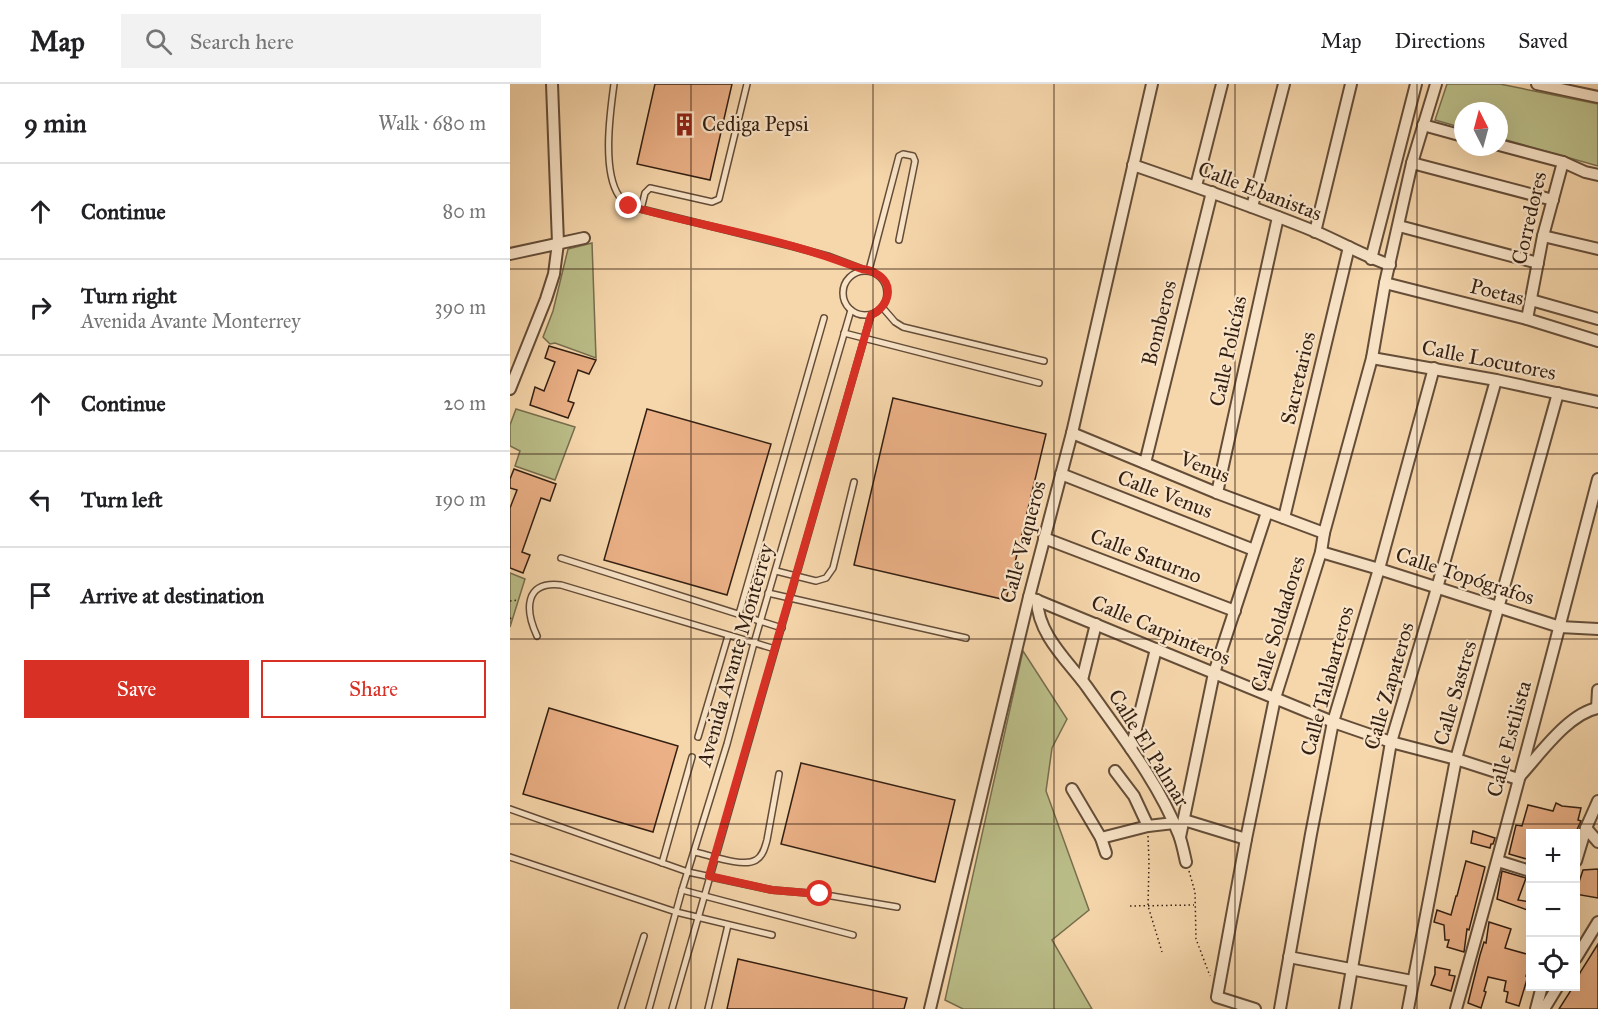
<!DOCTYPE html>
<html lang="en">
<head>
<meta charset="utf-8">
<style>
  :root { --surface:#fff; --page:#f2f2f2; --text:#202124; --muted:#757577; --line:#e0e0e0; --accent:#d93025 }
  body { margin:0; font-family:"IM FELL Great Primer",serif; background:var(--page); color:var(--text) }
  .controls { position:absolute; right:18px; bottom:18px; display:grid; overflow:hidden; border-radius:0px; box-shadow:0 6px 24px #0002 }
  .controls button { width:54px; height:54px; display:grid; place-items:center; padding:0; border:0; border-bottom:2px solid var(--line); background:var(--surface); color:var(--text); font:30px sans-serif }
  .compass { position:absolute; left:944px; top:18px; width:54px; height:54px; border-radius:50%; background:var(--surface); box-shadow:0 6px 24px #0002; rotate:354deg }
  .stop { position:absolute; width:18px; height:18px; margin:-14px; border:4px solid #d93025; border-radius:50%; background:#fff }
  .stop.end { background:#d93025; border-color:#fff; box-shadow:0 2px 6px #0008 }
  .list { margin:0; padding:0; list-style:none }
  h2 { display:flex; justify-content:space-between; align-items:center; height:78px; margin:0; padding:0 24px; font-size:26px }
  h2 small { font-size:20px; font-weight:400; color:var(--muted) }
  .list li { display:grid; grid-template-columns:39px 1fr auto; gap:18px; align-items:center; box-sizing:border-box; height:96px; padding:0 24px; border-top:2px solid var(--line) }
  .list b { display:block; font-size:22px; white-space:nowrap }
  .list p { margin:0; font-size:20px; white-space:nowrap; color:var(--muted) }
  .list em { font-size:20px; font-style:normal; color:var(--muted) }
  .actions { display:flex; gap:12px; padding:18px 24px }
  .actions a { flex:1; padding:14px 0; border:2px solid var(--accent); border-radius:0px; text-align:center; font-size:21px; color:var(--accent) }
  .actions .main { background:var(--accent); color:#fff }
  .icon { flex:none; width:33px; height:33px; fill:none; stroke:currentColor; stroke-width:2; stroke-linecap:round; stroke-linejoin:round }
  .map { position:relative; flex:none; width:1088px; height:925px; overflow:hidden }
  header { display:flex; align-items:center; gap:36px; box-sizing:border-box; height:84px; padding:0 30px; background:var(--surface); border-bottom:2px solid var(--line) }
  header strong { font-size:28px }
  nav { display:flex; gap:33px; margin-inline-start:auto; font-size:21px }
  .search { width:420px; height:54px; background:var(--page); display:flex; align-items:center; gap:15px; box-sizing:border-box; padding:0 21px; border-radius:0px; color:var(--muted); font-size:22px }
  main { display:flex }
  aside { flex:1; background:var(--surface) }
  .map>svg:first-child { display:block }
  .green { fill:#bbbe89; stroke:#776e4e; stroke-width:1.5 }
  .building { fill:#ebb086; stroke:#331f12; stroke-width:1.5 }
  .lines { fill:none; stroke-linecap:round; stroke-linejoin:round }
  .lane-casing { stroke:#644d38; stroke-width:8 }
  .street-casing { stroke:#644d38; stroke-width:14 }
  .path { stroke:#331f12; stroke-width:1.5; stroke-dasharray:1.5 3; stroke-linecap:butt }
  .lane { stroke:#f9e4c8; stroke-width:5 }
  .street { stroke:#f9e4c8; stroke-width:10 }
  .route { stroke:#d93025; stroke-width:8 }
  .grid { fill:none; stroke:#331f12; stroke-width:1.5; stroke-opacity:0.55 }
  .labels { text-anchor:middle; stroke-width:4.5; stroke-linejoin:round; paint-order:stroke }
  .poi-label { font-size:21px; fill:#331f12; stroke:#f9e4c8; text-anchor:start }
  .street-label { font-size:21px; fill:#331f12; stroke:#f9e4c8 }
</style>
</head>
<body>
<header>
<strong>Map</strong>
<div class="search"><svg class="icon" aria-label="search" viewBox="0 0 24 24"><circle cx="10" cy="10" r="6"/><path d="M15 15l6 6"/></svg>Search here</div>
<nav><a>Map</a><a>Directions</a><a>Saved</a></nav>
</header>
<main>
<aside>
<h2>9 min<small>Walk · 680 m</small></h2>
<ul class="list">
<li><svg class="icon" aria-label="ahead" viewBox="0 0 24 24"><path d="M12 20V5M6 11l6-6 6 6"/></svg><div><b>Continue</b></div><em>80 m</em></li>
<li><svg class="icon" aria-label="right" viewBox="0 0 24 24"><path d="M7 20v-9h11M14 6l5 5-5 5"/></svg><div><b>Turn right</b><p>Avenida Avante Monterrey</p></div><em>390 m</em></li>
<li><svg class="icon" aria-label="ahead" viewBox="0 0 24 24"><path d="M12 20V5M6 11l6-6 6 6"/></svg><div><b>Continue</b></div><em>20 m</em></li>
<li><svg class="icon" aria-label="left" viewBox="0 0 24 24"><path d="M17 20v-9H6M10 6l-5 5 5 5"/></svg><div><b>Turn left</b></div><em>190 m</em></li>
<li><svg class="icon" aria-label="arrive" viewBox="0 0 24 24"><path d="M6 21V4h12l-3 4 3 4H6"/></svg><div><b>Arrive at destination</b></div></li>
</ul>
<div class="actions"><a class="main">Save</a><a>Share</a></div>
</aside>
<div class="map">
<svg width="1088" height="925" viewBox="0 0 1088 925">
  <rect width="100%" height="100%" fill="#f6d6ab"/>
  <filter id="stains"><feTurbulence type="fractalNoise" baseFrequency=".00333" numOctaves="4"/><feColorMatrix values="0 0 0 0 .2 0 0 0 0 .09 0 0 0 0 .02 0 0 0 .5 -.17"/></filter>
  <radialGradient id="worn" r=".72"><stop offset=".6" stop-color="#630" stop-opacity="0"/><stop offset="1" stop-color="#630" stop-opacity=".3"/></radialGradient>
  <g class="green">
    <path d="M937,0H990L1088,20V82L989,54V27H953V44L925,36Z"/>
    <path d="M82,159L86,274L45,259L40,260L33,253L43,227L58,165Z"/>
    <path d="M6,325L65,343L45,396L5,382L10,367L0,362V341Z"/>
    <path d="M0,489L15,495L0,543Z"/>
    <path d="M513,567L557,635L542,664L536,707L579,826L542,856L582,925H453L435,916Z"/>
  </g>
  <g class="building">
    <path d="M145,0H222L200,96L127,80Z"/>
    <path d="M39,262L86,276L79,290L68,286L58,317L64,319L58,334L20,321L25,303L34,307L45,278L35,274Z"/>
    <path d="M383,314L536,350L496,516L344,481Z"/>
    <path d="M137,325L261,360L217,511L94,476Z"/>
    <path d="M4,385L46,400L40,417L31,414L12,468L20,471L13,489L0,484V424L7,406L0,404V395Z"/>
    <path d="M39,624L168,662L143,748L13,710Z"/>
    <path d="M291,679L445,716L425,798L271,760Z"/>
    <path d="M1046,719L1052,722L1071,724L1068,736L1071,737L1065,750H1020V776L999,770L1006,741L1012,742L1018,721L1043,727Z"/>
    <path d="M963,747L985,754L983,760H981L980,764L961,759Z"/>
    <path d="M956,777L975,783L959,846L957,845L954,868L937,863L939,856H935L934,841L924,838L927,826L941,831L946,812H947Z"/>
    <path d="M1088,785V814L1065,810L1073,786Z"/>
    <path d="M992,787L1016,794L1008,816L1020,818V827L987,815Z"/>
    <path d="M979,838L1001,845L995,864L1020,871V880L1016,892H1018L1009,922L996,918L998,908L994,907L996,897L978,893L974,907L976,908L971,924L958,919L970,871L974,858L976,859Z"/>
    <path d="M1088,860V925H1049L1063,903H1065V899L1071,887Z"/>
    <path d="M228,875L397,914L394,925H217Z"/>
    <path d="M925,883L940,886L939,891L945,892L941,907L921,901L925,890Z"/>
  </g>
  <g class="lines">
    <defs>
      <g id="lane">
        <path d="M104,0C100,29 92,87 109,112C111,115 115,118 119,122L281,162L318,172L355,186"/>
        <path d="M131,125L135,109L140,104L202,118L209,115L237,0"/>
        <path d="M359,186L389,72L393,70L403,72L405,77L389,156"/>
        <circle cx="355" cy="209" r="22"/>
        <path d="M372,223L385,238L393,243L534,277"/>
        <path d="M334,249L529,299"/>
        <path d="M51,474L272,544"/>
        <path d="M266,487L306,497L316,494L323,484L344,398"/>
        <path d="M258,509L456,554"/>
        <path d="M229,530L314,234"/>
        <path d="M27,552C15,526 14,497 51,501L265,565"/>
        <path d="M188,653L218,552"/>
        <path d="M0,725L178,788L262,806L310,810L387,823"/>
        <path d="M185,768C199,771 233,784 246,776C253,772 255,763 257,756L269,690"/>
        <path d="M0,773L166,828L262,851"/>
        <path d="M152,779L182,673"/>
        <path d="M172,806L343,851"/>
        <path d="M111,925L134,852"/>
        <path d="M139,925L172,806L217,660L244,559L341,226"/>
        <path d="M162,925L361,231"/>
        <path d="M198,925L218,841"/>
      </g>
      <g id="street">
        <path d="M1027,0L1088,13"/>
        <path d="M913,41L953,52"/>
        <path d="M989,61L1053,78L1075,88L1088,91"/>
        <path d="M902,79L1043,116"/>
        <path d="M623,81C684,102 745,123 804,147C830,158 854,172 880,181"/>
        <path d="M686,102L712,0"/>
        <path d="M742,123L774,0"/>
        <path d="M889,142L1028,179"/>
        <path d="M805,148L841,0"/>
        <path d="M1033,152L1088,165"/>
        <path d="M0,170L74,154"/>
        <path d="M861,175L906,0"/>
        <path d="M875,199L1017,235L1088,257"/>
        <path d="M1021,216L1088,235"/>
        <path d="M1017,235L1033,152L1053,78"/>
        <path d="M862,274L986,296L1088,318"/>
        <path d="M0,305L36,215L44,190L48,159L42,0"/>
        <path d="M562,349L707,409L814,449"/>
        <path d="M635,379L702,108"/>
        <path d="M551,390L744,466"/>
        <path d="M707,409L768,133"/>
        <path d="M774,434L839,163"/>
        <path d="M534,454L725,527"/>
        <path d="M811,468L869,485L1050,543L1088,545"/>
        <path d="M519,513L823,638L881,658L946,675L1008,695"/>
        <path d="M527,516C528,551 558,577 577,603C610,650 648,697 669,751C672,759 674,769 676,778"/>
        <path d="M572,596L586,540"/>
        <path d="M1087,624L1088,606"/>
        <path d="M621,665L646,565"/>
        <path d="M605,687L624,712L638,742"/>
        <path d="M1010,692C1030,670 1059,629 1088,624"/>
        <path d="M562,705L591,754L596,769"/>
        <path d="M674,736L736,755"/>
        <path d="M1076,744L1088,758"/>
        <path d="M670,753L704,589L757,428"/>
        <path d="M591,754L638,742L664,739"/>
        <path d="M988,777L1020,787"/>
        <path d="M1066,777L1076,744L1088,717"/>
        <path d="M779,873L902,897"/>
        <path d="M1066,874L1088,838"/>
        <path d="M420,925L519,513L562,349L642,0"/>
        <path d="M745,925L707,913L736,755L765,614L811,468L814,449L862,274L875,199L902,79L926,0"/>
        <path d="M770,925L801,750L823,638L869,485L924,284"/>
        <path d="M835,925L881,658L927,504L986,296"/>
        <path d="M898,925L946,675L1048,309"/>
        <path d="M946,925C996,749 1042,572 1088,395"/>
        <path d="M1026,925L1032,902"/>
        <path d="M1034,925L1048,902"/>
      </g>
    </defs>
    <use href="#lane" class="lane-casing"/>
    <use href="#street" class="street-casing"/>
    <g class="path">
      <path d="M0,517L8,516"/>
      <path d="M0,534L2,535"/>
      <path d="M638,752L639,778L638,822L652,868"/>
      <path d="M679,787L685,808L686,855L700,892"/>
      <path d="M620,822L684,821"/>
    </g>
    <use href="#lane" class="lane"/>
    <use href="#street" class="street"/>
  </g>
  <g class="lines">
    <path class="route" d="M119,122C190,142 265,153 335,179C341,181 346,183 352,185C357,186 361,186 365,189C386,199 379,223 361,231L199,792L262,806L310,810"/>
  </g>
  <path class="grid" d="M181,0V925M363,0V925M544,0V925M725,0V925M907,0V925M0,185H1088M0,370H1088M0,555H1088M0,740H1088"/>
  <defs>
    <symbol id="building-bare" viewBox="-9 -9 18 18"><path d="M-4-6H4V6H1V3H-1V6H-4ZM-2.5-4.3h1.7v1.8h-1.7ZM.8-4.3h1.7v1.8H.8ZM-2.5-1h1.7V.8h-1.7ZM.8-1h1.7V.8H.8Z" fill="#8f2418" stroke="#f9e4c8" stroke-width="2.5" paint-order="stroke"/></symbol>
  </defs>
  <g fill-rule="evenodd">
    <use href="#building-bare" x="158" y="24" width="33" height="33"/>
  </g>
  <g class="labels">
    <g class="poi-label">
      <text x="192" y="47">Cediga Pepsi</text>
    </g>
    <g class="street-label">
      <text transform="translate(750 107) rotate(21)" y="7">Calle Ebanistas</text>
      <text transform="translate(1019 134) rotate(-77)" y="7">Corredores</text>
      <text transform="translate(987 208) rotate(14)" y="7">Poetas</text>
      <text transform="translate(649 239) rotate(-76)" y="7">Bomberos</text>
      <text transform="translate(718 267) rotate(-78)" y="7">Calle Policías</text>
      <text transform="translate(979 276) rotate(11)" y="7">Calle Locutores</text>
      <text transform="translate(788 294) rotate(-77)" y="7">Sacretarios</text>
      <text transform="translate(695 383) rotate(22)" y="7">Venus</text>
      <text transform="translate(655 410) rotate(21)" y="7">Calle Venus</text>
      <text transform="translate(513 458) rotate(-75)" y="7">Calle Vaqueros</text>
      <text transform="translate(636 472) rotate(21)" y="7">Calle Saturno</text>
      <text transform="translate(955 492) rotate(18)" y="7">Calle Topógrafos</text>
      <text transform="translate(768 540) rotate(-73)" y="7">Calle Soldadores</text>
      <text transform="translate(651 546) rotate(23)" y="7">Calle Carpinteros</text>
      <text transform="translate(225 571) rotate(-74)" y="7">Avenida Avante Monterrey</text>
      <text transform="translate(817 597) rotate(-75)" y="7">Calle Talabarteros</text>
      <text transform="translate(879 602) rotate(-74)" y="7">Calle Zapateros</text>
      <text transform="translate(945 609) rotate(-74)" y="7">Calle Sastres</text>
      <text transform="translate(999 655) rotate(-75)" y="7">Calle Estilista</text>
      <text transform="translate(639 664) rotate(58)" y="7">Calle El Palmar</text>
    </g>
  </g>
  <rect width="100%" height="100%" filter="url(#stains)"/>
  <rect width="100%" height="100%" fill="url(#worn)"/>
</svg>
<div class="controls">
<button>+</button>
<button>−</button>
<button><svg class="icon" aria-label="locate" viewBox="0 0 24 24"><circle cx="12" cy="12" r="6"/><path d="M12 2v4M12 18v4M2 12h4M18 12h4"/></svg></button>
</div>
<svg class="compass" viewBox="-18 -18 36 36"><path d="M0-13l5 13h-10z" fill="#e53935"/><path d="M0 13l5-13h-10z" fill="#757577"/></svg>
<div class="stop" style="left:310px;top:810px"></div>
<div class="stop end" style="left:119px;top:122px"></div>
</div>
</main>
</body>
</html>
